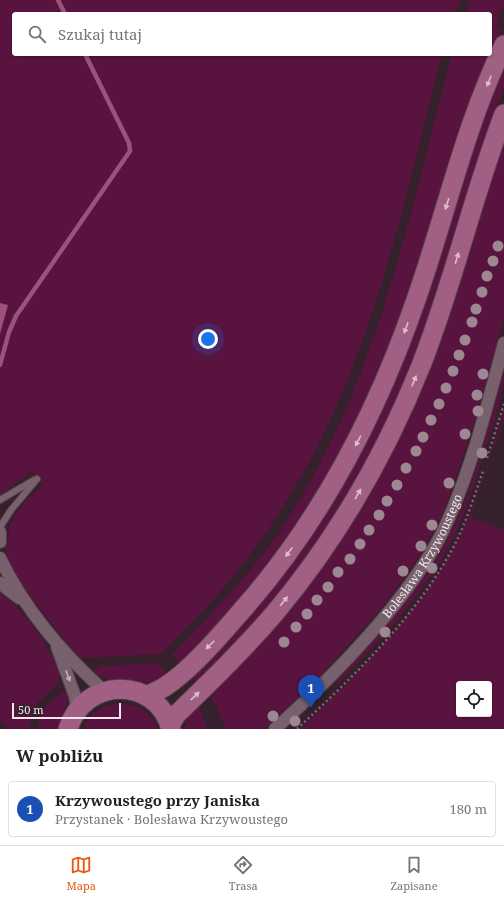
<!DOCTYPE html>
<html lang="pl">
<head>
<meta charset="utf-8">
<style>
  :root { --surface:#fff; --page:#f2f2f2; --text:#202124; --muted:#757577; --line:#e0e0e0; --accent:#ea580c }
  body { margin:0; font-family:"Noto Serif",serif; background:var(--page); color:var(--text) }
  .controls { position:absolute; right:12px; bottom:12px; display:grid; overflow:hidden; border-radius:4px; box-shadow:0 1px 3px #0004 }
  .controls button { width:36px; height:36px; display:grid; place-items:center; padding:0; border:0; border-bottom:1px solid var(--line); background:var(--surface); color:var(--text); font:20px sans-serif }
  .scale { position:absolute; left:12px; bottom:10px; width:109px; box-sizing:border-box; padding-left:4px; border:2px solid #f4e6ed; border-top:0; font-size:11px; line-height:14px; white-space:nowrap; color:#f4e6ed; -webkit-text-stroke:3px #35212b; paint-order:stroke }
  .you { position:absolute; left:208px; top:339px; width:14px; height:14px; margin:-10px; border:3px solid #fff; border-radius:50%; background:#1a73e8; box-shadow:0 0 0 6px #1a73e833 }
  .badge { display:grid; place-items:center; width:26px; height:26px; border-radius:50%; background:var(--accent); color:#fff; font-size:13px; font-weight:700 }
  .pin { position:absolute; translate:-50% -33px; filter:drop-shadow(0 1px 2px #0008) }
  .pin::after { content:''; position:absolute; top:21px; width:14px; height:12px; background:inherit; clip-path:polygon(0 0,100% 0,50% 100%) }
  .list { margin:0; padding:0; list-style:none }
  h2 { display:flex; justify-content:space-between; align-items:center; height:52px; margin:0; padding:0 16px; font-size:17px }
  h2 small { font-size:13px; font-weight:400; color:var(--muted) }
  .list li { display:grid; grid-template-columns:26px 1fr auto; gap:12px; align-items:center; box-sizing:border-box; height:56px; margin:0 8px 8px; padding:0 8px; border:1px solid var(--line); border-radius:4px }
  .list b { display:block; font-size:15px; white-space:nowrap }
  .list p { margin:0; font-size:13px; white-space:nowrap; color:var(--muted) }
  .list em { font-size:13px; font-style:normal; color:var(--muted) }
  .icon { flex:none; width:22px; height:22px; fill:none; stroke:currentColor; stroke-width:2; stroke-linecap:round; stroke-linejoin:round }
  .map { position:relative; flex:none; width:504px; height:729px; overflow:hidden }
  .search { position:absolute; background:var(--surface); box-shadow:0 1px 3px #0004; left:12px; right:12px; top:12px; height:44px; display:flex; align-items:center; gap:10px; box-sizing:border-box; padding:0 14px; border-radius:4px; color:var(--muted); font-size:15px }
  .sheet { height:116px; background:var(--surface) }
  nav { display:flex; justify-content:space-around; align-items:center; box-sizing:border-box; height:56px; border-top:1px solid var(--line); background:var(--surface); font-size:11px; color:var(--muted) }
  nav a { display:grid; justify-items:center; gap:2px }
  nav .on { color:var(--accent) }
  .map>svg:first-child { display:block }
  .green { fill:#59133f; fill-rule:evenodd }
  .water { fill:#9e517c }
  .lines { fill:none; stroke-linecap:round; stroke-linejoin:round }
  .stream { stroke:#9e517c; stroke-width:4.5 }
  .lane-casing { stroke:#4f3f48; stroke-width:8 }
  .street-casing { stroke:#4f3f48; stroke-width:14 }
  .primary-casing { stroke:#4f3f48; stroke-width:21 }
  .path { stroke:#7b6a72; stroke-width:2.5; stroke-dasharray:2 3; stroke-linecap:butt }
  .lane { stroke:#78616c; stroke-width:6 }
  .street { stroke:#78616c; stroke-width:12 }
  .primary { stroke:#a05f83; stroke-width:19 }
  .tree { fill:#9d8792 }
  .oneway { fill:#dbbecd }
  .oneway2 { fill:#c2b1b9 }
  .labels { text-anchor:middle; stroke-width:4; stroke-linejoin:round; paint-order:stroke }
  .street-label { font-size:12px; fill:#f4e6ed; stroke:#35212b }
</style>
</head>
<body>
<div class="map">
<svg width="504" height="729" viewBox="0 0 504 729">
  <rect width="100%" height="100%" fill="#35212b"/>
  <g class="green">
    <path d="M0,0H461L454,14H14V54H442C393,247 358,429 225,586C212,602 198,616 183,631C176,638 168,648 159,654L84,658L80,659L29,595L7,561L6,551L10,523L23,504L43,485L32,472L0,495Z"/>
    <path d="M471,0H504V9H500L497,28L501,30C456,133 431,243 390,347C343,468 272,573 179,663L172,655C210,615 249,576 281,530C376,388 409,217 452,54H490V14H464Z"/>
    <path d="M504,67V89L493,118C455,236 424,359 363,468C335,518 303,566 266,610C244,635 220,659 197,683L191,676C214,653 237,630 259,606C322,532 371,445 406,354C443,260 465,161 504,67Z"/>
    <path d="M504,140V317L478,411L445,508L423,551L388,600L316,681L264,729H225L216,704L209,696L244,661L344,535L495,167Z"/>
    <path d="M504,370C504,399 493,425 484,452C475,482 466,513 452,540C423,596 380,640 337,685L334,682C375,639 419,593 447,540C474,489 489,426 504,370Z"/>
    <path d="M504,409V418L471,517L504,530V729H300C358,674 418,615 456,543C476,506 493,450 504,409ZM459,684H489V714H459Z"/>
    <path d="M0,591C29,618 43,638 61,673L59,674L58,683L37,703L28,729H7L0,720Z"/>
    <path d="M156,663L168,674L152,682L142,683L124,679H109L92,672L101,666Z"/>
    <path d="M68,688V699L58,729H37L45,707Z"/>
    <path d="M117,704C138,704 150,710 158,729H83C89,714 102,705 117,704Z"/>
    <path d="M197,707L201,711L207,729H183L189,716Z"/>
  </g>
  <path class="water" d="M0,303L8,305L0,334Z"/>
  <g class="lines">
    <g class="stream">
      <path d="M58,0L65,14"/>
      <path d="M0,365L9,332L16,316L130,151L129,143L85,54"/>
    </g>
    <defs>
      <g id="lane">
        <path d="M0,500L34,480"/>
        <path d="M0,527L11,510L37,479"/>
      </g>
      <g id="street">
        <path d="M0,532V542"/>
        <path d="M0,558C25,610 62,653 104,691"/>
        <path d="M0,583L19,598"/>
        <path d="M57,647L75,696L77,709"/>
        <path id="s1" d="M275,729C333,677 408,601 443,531C471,472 487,406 504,343"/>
      </g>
      <g id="primary">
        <path d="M146,696C152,693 160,690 166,686C192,669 223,632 244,608C324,517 378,411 417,297C446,214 465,125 504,45"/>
        <path d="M170,725L176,715C210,682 243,650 274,614C337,539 386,454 422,363C454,281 473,195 504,114"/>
        <path d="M68,729C84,677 156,675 171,729"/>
      </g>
    </defs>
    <use href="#lane" class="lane-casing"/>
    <use href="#street" class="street-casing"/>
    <use href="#primary" class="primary-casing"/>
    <g class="path">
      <path d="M487,458L504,404"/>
      <path d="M297,729C356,674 419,614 456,542C467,520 475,494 483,471"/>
    </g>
    <use href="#lane" class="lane"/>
    <use href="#street" class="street"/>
    <use href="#primary" class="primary"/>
  </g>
  <g class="tree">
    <circle cx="498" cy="246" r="5.5"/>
    <circle cx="493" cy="261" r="5.5"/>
    <circle cx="487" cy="276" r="5.5"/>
    <circle cx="482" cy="292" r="5.5"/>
    <circle cx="476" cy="309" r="5.5"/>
    <circle cx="472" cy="322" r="5.5"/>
    <circle cx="465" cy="340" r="5.5"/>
    <circle cx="459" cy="355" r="5.5"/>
    <circle cx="453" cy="371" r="5.5"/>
    <circle cx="483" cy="374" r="5.5"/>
    <circle cx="446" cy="388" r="5.5"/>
    <circle cx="477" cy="395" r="5.5"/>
    <circle cx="439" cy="404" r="5.5"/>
    <circle cx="478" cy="411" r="5.5"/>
    <circle cx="431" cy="420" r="5.5"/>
    <circle cx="465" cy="434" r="5.5"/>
    <circle cx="423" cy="437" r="5.5"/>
    <circle cx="416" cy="451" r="5.5"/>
    <circle cx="482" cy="453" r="5.5"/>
    <circle cx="406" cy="468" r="5.5"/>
    <circle cx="449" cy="483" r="5.5"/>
    <circle cx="397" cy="485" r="5.5"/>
    <circle cx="387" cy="501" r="5.5"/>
    <circle cx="379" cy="515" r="5.5"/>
    <circle cx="432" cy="525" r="5.5"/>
    <circle cx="369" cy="530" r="5.5"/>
    <circle cx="360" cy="544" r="5.5"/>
    <circle cx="421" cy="546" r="5.5"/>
    <circle cx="350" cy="559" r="5.5"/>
    <circle cx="432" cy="568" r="5.5"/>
    <circle cx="403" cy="571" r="5.5"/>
    <circle cx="338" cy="572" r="5.5"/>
    <circle cx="328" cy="587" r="5.5"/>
    <circle cx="317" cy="600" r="5.5"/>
    <circle cx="307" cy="614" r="5.5"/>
    <circle cx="296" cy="627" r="5.5"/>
    <circle cx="385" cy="632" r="5.5"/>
    <circle cx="284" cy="642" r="5.5"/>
    <circle cx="273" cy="716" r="5.5"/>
    <circle cx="295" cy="721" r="5.5"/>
  </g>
  <defs><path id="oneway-solid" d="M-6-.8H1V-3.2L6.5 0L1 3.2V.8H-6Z"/></defs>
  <g class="oneway">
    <use href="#oneway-solid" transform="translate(489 81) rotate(112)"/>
    <use href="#oneway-solid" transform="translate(447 204) rotate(108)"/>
    <use href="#oneway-solid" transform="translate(457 258) rotate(-73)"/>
    <use href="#oneway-solid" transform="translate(406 328) rotate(110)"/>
    <use href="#oneway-solid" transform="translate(414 381) rotate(-67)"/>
    <use href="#oneway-solid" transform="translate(358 441) rotate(118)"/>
    <use href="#oneway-solid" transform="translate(358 494) rotate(-60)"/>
    <use href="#oneway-solid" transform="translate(289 552) rotate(126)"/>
    <use href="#oneway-solid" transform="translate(284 601) rotate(-51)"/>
    <use href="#oneway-solid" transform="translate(210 645) rotate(135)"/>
    <use href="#oneway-solid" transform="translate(195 696) rotate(-43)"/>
  </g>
  <use class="oneway2" href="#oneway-solid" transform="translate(68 676) rotate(70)"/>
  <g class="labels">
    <g class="street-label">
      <text dy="4" stroke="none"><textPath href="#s1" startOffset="229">Bolesława Krzywoustego</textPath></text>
    </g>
  </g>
</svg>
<div class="controls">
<button><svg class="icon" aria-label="locate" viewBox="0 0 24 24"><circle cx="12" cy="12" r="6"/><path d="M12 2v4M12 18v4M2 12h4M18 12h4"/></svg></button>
</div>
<div class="scale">50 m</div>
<div class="you"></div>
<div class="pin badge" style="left:311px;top:708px;background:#1a4fb4">1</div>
<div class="search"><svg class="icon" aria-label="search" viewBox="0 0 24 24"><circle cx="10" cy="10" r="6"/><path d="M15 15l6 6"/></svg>Szukaj tutaj</div>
</div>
<section class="sheet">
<h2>W pobliżu<small></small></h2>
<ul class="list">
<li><span class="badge" style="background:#1a4fb4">1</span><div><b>Krzywoustego przy Janiska</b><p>Przystanek · Bolesława Krzywoustego</p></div><em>180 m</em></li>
</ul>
</section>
<nav>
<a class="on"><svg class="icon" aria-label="map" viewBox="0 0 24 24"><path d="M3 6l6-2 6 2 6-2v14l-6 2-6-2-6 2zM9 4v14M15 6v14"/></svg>Mapa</a>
<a><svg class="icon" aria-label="directions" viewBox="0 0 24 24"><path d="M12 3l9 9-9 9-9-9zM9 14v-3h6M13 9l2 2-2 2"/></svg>Trasa</a>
<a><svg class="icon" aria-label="saved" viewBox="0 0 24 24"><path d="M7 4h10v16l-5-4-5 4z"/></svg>Zapisane</a>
</nav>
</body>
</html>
